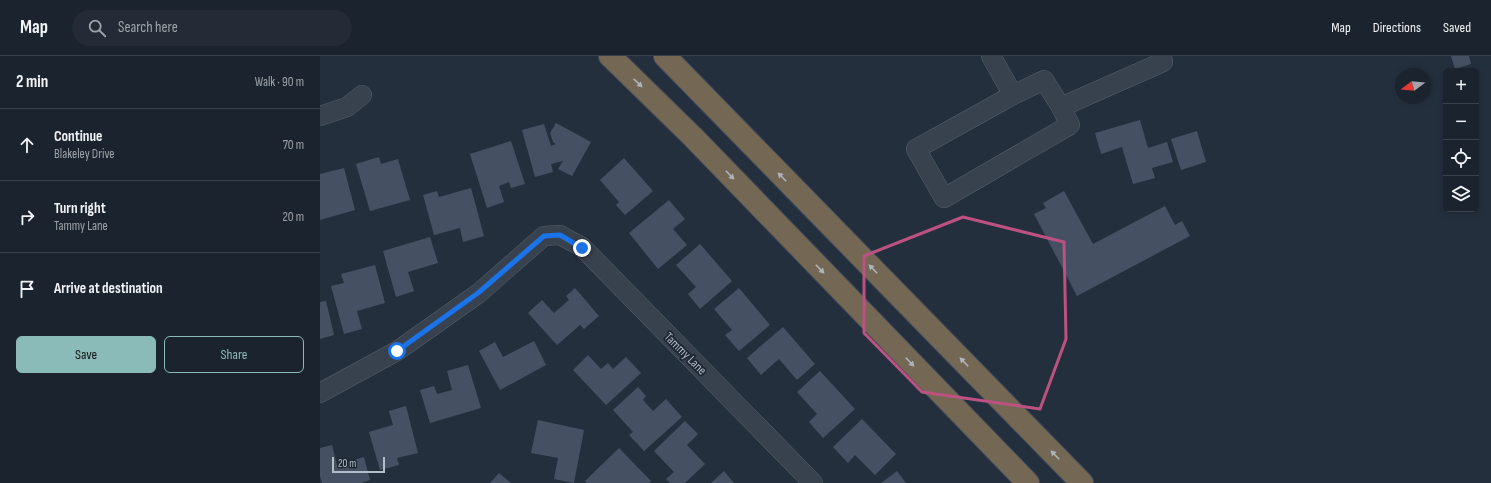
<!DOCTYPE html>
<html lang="en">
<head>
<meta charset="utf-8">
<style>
  :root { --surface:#1b232e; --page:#242b36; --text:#f1f3f6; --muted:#a0a4aa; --line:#39404a; --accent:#8bbbb9 }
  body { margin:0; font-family:"Sofia Sans Condensed",sans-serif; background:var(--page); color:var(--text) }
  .controls { position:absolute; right:12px; top:12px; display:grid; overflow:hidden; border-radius:6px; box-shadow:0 2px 6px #0003 }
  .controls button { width:36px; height:36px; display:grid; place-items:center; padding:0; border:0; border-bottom:1px solid var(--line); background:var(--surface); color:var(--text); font:20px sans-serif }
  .compass { position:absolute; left:1075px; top:12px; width:36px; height:36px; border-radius:50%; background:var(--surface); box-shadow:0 2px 6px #0003; rotate:254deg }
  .scale { position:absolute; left:12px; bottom:10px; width:53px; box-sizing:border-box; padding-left:4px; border:2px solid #b4bcc9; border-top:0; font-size:11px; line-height:14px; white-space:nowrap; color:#b4bcc9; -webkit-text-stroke:3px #1d2633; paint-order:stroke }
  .stop { position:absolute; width:12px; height:12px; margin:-9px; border:3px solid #1a73e8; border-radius:50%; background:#fff }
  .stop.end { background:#1a73e8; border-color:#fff; box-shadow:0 1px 4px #0008 }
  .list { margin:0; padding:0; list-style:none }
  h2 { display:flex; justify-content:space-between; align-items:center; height:52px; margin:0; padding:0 16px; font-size:17px }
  h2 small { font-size:13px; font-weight:400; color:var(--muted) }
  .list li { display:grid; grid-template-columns:26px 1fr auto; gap:12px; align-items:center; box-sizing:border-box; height:72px; padding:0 16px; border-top:1px solid var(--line) }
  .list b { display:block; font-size:15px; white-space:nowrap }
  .list p { margin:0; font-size:13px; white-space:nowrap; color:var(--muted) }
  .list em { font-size:13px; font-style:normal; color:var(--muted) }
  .actions { display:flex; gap:8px; padding:12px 16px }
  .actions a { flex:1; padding:9px 0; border:1px solid var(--accent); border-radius:6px; text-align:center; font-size:14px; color:var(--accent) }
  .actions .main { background:var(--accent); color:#111 }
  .icon { flex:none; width:22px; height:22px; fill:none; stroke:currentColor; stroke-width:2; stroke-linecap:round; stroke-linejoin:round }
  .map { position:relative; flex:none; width:1171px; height:427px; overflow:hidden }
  header { display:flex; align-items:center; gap:24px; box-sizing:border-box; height:56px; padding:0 20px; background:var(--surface); border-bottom:1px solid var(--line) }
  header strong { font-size:19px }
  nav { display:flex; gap:22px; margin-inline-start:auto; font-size:14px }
  .search { width:280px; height:36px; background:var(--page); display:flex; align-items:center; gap:10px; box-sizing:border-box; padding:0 14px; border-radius:22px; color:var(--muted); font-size:15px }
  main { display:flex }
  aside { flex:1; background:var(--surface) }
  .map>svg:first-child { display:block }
  .building { fill:#455162 }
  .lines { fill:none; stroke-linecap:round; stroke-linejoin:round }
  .minor-casing { stroke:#565f6c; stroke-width:20 }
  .highway-casing { stroke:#434c59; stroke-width:24 }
  .minor { stroke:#38414e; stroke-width:19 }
  .highway { stroke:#746855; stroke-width:22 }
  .oneway { fill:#aeb4bd }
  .route { stroke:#1a73e8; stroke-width:5 }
  .marked { fill:none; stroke:#bd5182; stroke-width:3; stroke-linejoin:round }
  .labels { text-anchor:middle; stroke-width:3.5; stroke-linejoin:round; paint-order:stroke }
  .street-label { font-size:13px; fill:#b4bcc9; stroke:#1d2633 }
</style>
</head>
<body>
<header>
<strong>Map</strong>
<div class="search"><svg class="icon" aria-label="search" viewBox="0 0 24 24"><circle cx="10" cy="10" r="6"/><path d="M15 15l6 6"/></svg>Search here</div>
<nav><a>Map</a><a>Directions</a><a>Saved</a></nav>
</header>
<main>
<aside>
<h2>2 min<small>Walk · 90 m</small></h2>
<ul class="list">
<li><svg class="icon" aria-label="ahead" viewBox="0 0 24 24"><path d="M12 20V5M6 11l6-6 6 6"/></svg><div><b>Continue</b><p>Blakeley Drive</p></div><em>70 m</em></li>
<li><svg class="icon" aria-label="right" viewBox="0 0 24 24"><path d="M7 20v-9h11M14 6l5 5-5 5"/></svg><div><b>Turn right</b><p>Tammy Lane</p></div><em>20 m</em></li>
<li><svg class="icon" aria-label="arrive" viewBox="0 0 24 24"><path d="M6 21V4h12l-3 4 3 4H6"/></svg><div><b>Arrive at destination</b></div></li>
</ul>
<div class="actions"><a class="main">Save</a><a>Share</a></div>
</aside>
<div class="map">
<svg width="1171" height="427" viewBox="0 0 1171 427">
  <rect width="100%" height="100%" fill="#242f3e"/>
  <g class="building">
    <path d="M1131,0H1149L1151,8L1135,13Z"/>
    <path d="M820,64L828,92L847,86L853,106L832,112L835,122L813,128L802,91L781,98L775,77Z"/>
    <path d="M236,67L271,86L252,120L238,113L243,105L231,108L233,116L215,121L202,74L224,68L231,90L236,88L233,86L230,77Z"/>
    <path d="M877,75L886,106L861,114L851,83Z"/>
    <path d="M191,85L205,128L191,132L189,126L179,130L184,146L167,152L150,98Z"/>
    <path d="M59,101L61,108L78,103L90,144L50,155L36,108Z"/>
    <path d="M304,102L333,135L305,159L296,149L299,146L280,124Z"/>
    <path d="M24,112L35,154L0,164V118Z"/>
    <path d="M151,132L164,180L143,186L140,172L114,179L103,139L117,135L119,141Z"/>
    <path d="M744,135L773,188L845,150L855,169L862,165L870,180L757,240L714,158L726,152L723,147Z"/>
    <path d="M349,144L365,163L353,173L367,189L338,213L309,177Z"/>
    <path d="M110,181L118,207L88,216L94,235L76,241L63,195Z"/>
    <path d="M380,188L412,225L380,253L368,238L376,231L356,209Z"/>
    <path d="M55,209L65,247L37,255L42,273L24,278L11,230L24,227L21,218Z"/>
    <path d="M255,232L279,260L264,273L260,269L237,289L208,257L222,244L234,257L249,244L246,240Z"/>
    <path d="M419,232L450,269L419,295L405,279L412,274L394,253Z"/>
    <path d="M6,245L14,279L0,283V246Z"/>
    <path d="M463,271L495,308L477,324L459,303L441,319L427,302Z"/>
    <path d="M214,285L226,309L180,334L159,295L175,286L183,301Z"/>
    <path d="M268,299L281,313L288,307L293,313L306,301L321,317L286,349L253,314Z"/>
    <path d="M148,309L161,352L110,367L100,334L114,330L117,338L132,334L127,315Z"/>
    <path d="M500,315L535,353L503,382L489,366L497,358L477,336Z"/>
    <path d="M318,331L326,340L323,344L333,355L346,343L362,361L324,395L309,379L313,376L293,354Z"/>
    <path d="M86,350L98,397L77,402L79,409L60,414L49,376L73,369L69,355Z"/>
    <path d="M542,363L576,398L555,419L535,399L528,407L513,391Z"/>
    <path d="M218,364L264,374L254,427L234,423L238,402L211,397Z"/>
    <path d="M365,365L378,378L367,389L385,408L365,427H350L346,423L354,416L334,395Z"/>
    <path d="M12,389L17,409L44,401L50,424L41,427H2L0,420V392Z"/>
    <path d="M299,392L331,425L329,427H267L265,425Z"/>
    <path d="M404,415L414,427H391Z"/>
    <path d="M577,415L586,427H561Z"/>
    <path d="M179,417L191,427H170Z"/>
  </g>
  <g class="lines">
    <defs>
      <g id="minor">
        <path d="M671,0L693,39L724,24L741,51L843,6L842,0"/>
        <path d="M693,39L596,93L624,142L750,69L741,51"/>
        <path d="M0,60L27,51L42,39"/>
        <path d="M0,337L77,295L159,237L224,180L240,179L262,191L493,427"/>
      </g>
      <g id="highway">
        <path d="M290,0L373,81L708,427"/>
        <path d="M345,0L762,427"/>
      </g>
    </defs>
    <use href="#minor" class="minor-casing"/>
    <use href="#highway" class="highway-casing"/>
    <use href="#minor" class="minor"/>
    <use href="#highway" class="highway"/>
  </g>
  <defs><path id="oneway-solid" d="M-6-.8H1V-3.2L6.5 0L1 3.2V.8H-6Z"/></defs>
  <g class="oneway">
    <use href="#oneway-solid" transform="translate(318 27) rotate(44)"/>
    <use href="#oneway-solid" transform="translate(410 119) rotate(46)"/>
    <use href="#oneway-solid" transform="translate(462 121) rotate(-134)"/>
    <use href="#oneway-solid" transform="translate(500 213) rotate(46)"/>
    <use href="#oneway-solid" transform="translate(553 213) rotate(-134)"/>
    <use href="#oneway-solid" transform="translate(590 306) rotate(46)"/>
    <use href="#oneway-solid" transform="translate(644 306) rotate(-134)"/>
    <use href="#oneway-solid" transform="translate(735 399) rotate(-134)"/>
  </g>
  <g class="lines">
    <path class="route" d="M77,295L158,237L224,180L240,179L262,192"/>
  </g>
  <path class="marked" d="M643,161L744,186L746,283L720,353L602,336L544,277V200Z"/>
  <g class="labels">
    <g class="street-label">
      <text transform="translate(366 297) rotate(45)" y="5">Tammy Lane</text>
    </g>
  </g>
</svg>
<div class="controls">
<button>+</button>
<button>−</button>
<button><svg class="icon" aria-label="locate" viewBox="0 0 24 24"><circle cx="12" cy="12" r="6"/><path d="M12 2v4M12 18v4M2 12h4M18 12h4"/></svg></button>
<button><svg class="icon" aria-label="layers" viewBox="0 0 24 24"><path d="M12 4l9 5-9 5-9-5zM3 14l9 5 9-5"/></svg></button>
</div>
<svg class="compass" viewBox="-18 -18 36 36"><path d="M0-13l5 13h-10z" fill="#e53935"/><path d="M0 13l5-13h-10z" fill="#a0a4aa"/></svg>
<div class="scale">20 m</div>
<div class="stop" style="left:77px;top:295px"></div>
<div class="stop end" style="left:262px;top:192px"></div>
</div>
</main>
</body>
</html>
